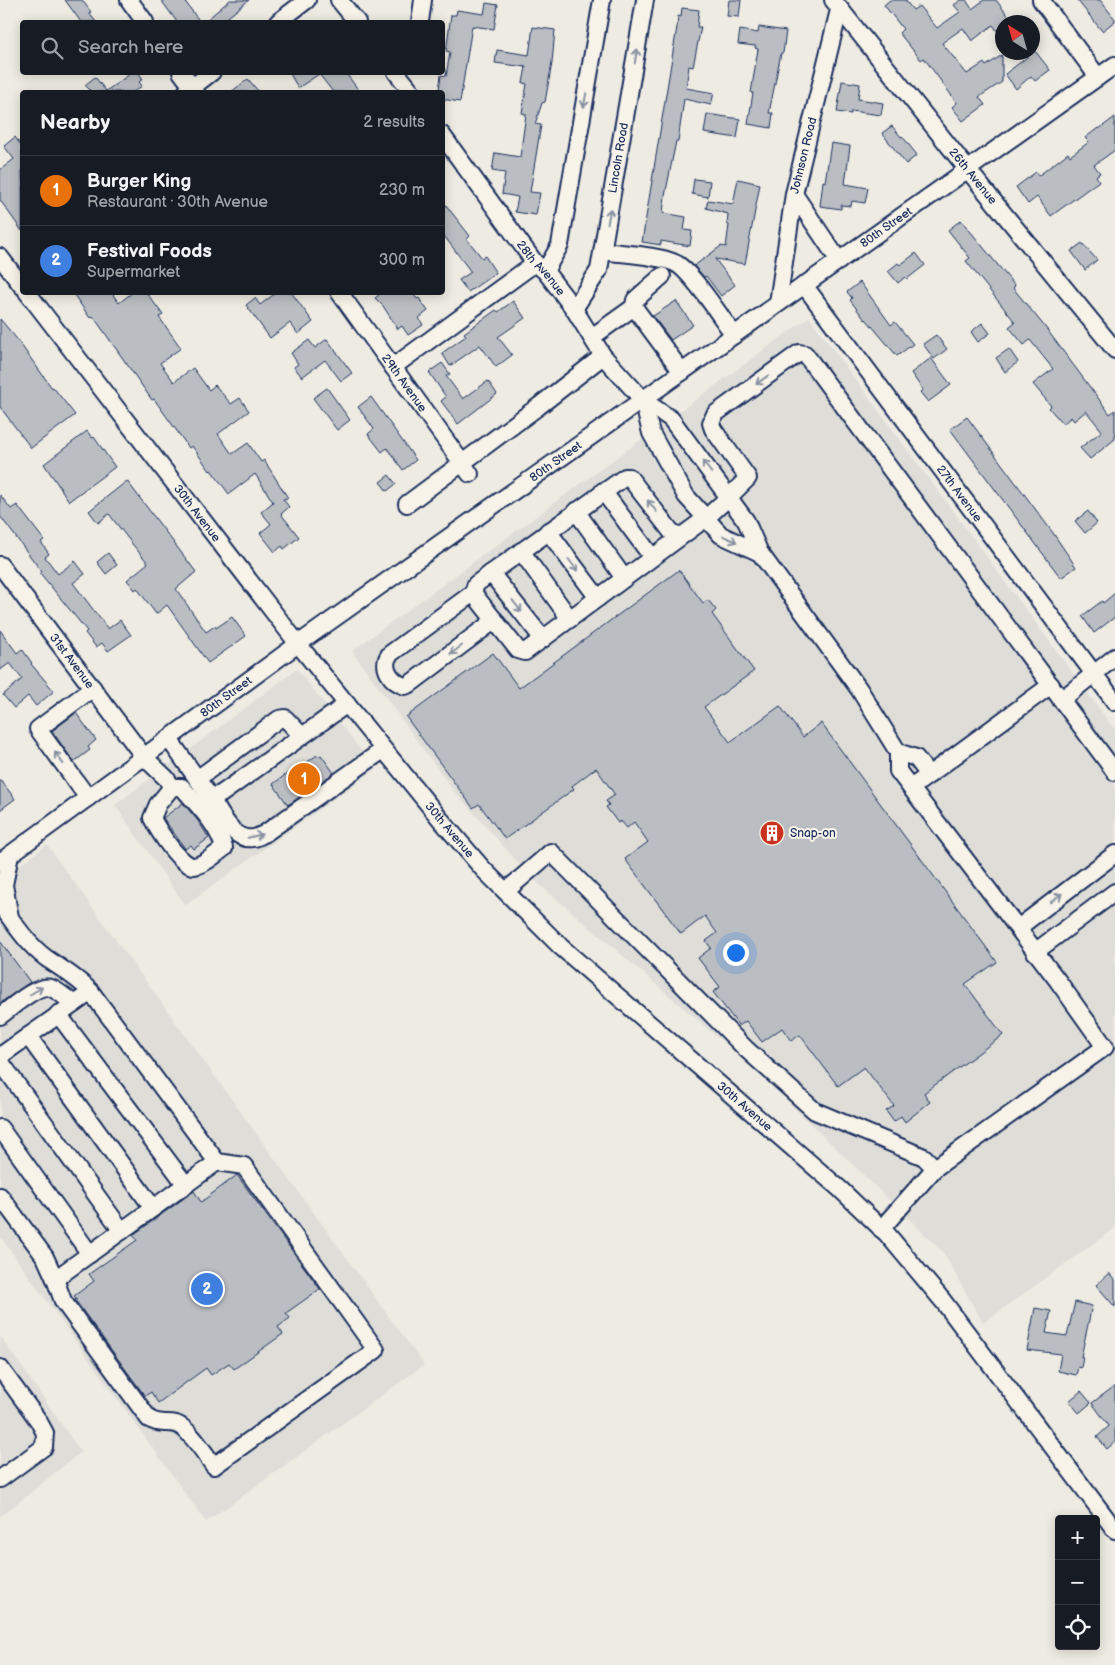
<!DOCTYPE html>
<html lang="en">
<head>
<meta charset="utf-8">
<style>
  :root { --surface:#171b24; --page:#242831; --text:#f1f3f6; --muted:#9ea1a6; --line:#363941; --accent:#c8321e }
  body { margin:0; font-family:"Balsamiq Sans",sans-serif; background:var(--page); color:var(--text) }
  .controls { position:absolute; right:15px; bottom:15px; display:grid; overflow:hidden; border-radius:5px; box-shadow:0 2px 12px #0003 }
  .controls button { width:45px; height:45px; display:grid; place-items:center; padding:0; border:0; border-bottom:1px solid var(--line); background:var(--surface); color:var(--text); font:25px sans-serif }
  .compass { position:absolute; left:995px; top:15px; width:45px; height:45px; border-radius:50%; background:var(--surface); box-shadow:0 2px 12px #0003; rotate:323deg }
  .you { position:absolute; left:735px; top:952px; width:18px; height:18px; margin:-12px; border:4px solid #fff; border-radius:50%; background:#1a73e8; box-shadow:0 0 0 8px #1a73e833 }
  .badge { display:grid; place-items:center; width:32px; height:32px; border-radius:50%; background:var(--accent); color:#fff; font-size:16px; font-weight:700 }
  .pin { position:absolute; translate:-50% -50%; border:2px solid #fff; box-shadow:0 1px 5px #0006 }
  .list { margin:0; padding:0; list-style:none }
  h2 { display:flex; justify-content:space-between; align-items:center; height:65px; margin:0; padding:0 20px; font-size:21px }
  h2 small { font-size:16px; font-weight:400; color:var(--muted) }
  .list li { display:grid; grid-template-columns:32px 1fr auto; gap:15px; align-items:center; box-sizing:border-box; height:70px; padding:0 20px; border-top:1px solid var(--line) }
  .list b { display:block; font-size:19px; white-space:nowrap }
  .list p { margin:0; font-size:16px; white-space:nowrap; color:var(--muted) }
  .list em { font-size:16px; font-style:normal; color:var(--muted) }
  .icon { flex:none; width:28px; height:28px; fill:none; stroke:currentColor; stroke-width:2; stroke-linecap:round; stroke-linejoin:round }
  .map { position:relative; flex:none; width:1115px; height:1665px; overflow:hidden }
  .search { position:absolute; background:var(--surface); box-shadow:0 2px 12px #0003; left:20px; top:20px; width:425px; height:55px; display:flex; align-items:center; gap:12px; box-sizing:border-box; padding:0 18px; border-radius:5px; color:var(--muted); font-size:19px }
  .panel { position:absolute; background:var(--surface); box-shadow:0 2px 12px #0003; left:20px; top:90px; width:425px; height:205px; border-radius:5px }
  .map>svg:first-child { display:block }
  .built { fill:#deddd8 }
  .building { fill:#babdc2; stroke:#1b2f5e }
  .lines { fill:none; stroke-linecap:round; stroke-linejoin:round }
  .minor-casing { stroke:#1b2f5e; stroke-width:20 }
  .minor { stroke:#f7f3e8; stroke-width:16 }
  .oneway { stroke:#8991a3 }
  .labels { text-anchor:middle; stroke-width:4; stroke-linejoin:round; paint-order:stroke }
  .street-label { font-size:12px; fill:#1b2f5e; stroke:#f7f3e8 }
  .poi-label { font-size:12px; fill:#1b2f5e; stroke:#f7f3e8; text-anchor:start }
</style>
</head>
<body>
<div class="map">
<svg width="1115" height="1665" viewBox="0 0 1115 1665">
  <rect width="100%" height="100%" fill="#eeebe2"/>
  <filter id="ink" filterUnits="userSpaceOnUse"><feTurbulence type="fractalNoise" baseFrequency=".02" numOctaves="2"/><feDisplacementMap in="SourceGraphic" scale="10" xChannelSelector="R" yChannelSelector="G"/><feConvolveMatrix kernelMatrix="1 2 1 2 8 2 1 2 1" color-interpolation-filters="sRGB"/></filter>
  <g filter="url(#ink)">
    <g class="built">
      <path d="M809,317L1115,730V1228L983,1323L943,1252L749,1064L531,877L453,790L352,651Z"/>
      <path d="M297,669L376,769L185,905L115,805Z"/>
      <path d="M47,845L424,1365L206,1522L0,1236V879Z"/>
      <path d="M0,1336L81,1452L0,1517Z"/>
    </g>
    <g class="building">
      <path d="M65,0H82L91,12L89,13L96,22H81Z"/>
      <path d="M161,0H184L200,22H177Z"/>
      <path d="M230,0H249L222,22H204Z"/>
      <path d="M729,0H741L739,17L727,16Z"/>
      <path d="M890,0H905L913,10L919,6L937,28L960,12L954,5L961,0H966L972,9L984,0H996L1013,22H1002V38L993,25L972,41L963,28L942,43L967,74L984,63L986,66L1002,55V82L979,97L985,105L963,121L952,107L957,103L924,58L921,60L899,33L903,29L884,5Z"/>
      <path d="M1077,0H1100L1115,19V21L1102,31Z"/>
      <path d="M486,3L498,5L494,29L472,26L460,102L442,99V91L439,90L441,75L446,76L450,52L446,51L451,15H456L457,10L484,14Z"/>
      <path d="M682,8L699,10L697,27H701L693,67L689,66L686,88L714,93L711,105L684,99L678,141H676L665,196L663,213L686,217L684,230L692,231L690,246L661,241V245L642,242L677,27L678,16L681,17Z"/>
      <path d="M533,27L555,30L552,63L545,102L542,103L535,124L541,125L530,192L540,193L536,215L515,212L518,197L502,194L505,173L492,171L495,153L520,157L526,114L522,113L527,84L523,83L526,67L495,63L497,50L529,55Z"/>
      <path d="M759,27L786,31L783,53H781L769,113H773L771,128L748,124L753,93H751L758,49L755,48L756,46L738,44L740,30L758,33Z"/>
      <path d="M1035,51L1050,70L1035,81L1031,76L1016,89L1005,74Z"/>
      <path d="M133,72H138L143,79L139,82L142,86L133,92H92L85,85L95,77L106,91Z"/>
      <path d="M289,72H345L360,92H333L319,74L298,88Z"/>
      <path d="M248,79L259,92H231Z"/>
      <path d="M842,81L860,84L858,99L883,103L881,115L851,111V114L837,112Z"/>
      <path d="M707,114L740,119L737,138L704,133Z"/>
      <path d="M1115,117V150L1094,165L1100,173L1096,176L1099,181L1051,216L1037,197L1028,204L1016,187L1036,172L1038,176L1068,153L1070,156L1089,142L1085,138L1098,128L1099,129Z"/>
      <path d="M892,126L901,137L902,136L917,155L906,164L882,133Z"/>
      <path d="M15,137L22,147V231L0,200V170L14,159L4,146Z"/>
      <path d="M831,143L850,146L845,184L868,188L865,203L852,201L851,206L841,205V209L820,206L823,181L825,182Z"/>
      <path d="M694,179L710,181L708,197L692,194Z"/>
      <path d="M738,179L760,184L745,264L715,259L735,285L721,296L706,276L704,277L694,266L721,246L726,247L729,225L727,224L728,214L706,208L708,200L733,204Z"/>
      <path d="M442,200L470,236L467,239L482,258L485,256L496,273L468,292L459,280L471,272L442,233Z"/>
      <path d="M961,220L1015,286L1013,288L1045,327L1110,414L1115,410V439L1090,459L1080,448L1102,431L1086,411L1074,421L1071,417L1063,424L1049,408L1051,406L1033,384L1053,369L1030,340L1024,345L1009,327L1015,322L966,261L970,258L948,230Z"/>
      <path d="M1082,243L1097,260L1085,270L1071,251Z"/>
      <path d="M916,253L925,265L907,279L905,277L898,283L888,271L898,263L900,265Z"/>
      <path d="M860,282L891,325L895,322L913,344L897,356L866,319L865,320L850,300L852,298L847,292Z"/>
      <path d="M72,292H111L119,303L133,292H146L163,315L159,317L181,348L160,363L174,382L193,368L209,390L215,385L231,404L240,398L249,411L218,434L232,454L248,443L261,462L264,460L288,498L283,499L289,507L281,514L299,537L284,549L282,546L275,552L260,533L271,524L261,512L273,502L255,474L229,494L211,470L210,471L192,446L189,448L154,399L152,400L93,316L90,318Z"/>
      <path d="M277,292H291L313,322L298,334L290,323L270,338L246,305L255,298L260,305Z"/>
      <path d="M382,292H412L417,299L419,298L428,311L419,318L423,325L408,335L402,326L398,329L383,306L375,298Z"/>
      <path d="M513,301L525,318L498,337L512,355L496,367L480,345L450,366L442,353L466,336L464,333L496,310L498,312Z"/>
      <path d="M676,301L693,325L671,340L653,316Z"/>
      <path d="M0,319L16,338L52,388L53,387L75,415L31,448L0,407Z"/>
      <path d="M982,323L990,333L978,342L971,332Z"/>
      <path d="M936,335L947,349L934,359L923,344Z"/>
      <path d="M327,339L352,373L341,381L325,360L302,377L294,367L298,364L291,353L309,340L315,348Z"/>
      <path d="M1009,349L1018,362L1005,372L996,358Z"/>
      <path d="M931,358L951,385L928,402L920,392L923,390L911,373Z"/>
      <path d="M442,363L450,374L446,376L463,399L488,381L497,394L458,424L441,401L446,397L429,372Z"/>
      <path d="M327,388L350,420L337,430L313,398Z"/>
      <path d="M371,397L416,460L403,470L387,448L382,452L368,434L374,429L358,407Z"/>
      <path d="M967,417L1053,533L1076,567L1061,578L950,429Z"/>
      <path d="M87,431L92,438L94,437L115,467L69,501L44,464Z"/>
      <path d="M389,475L396,484L387,491L380,482Z"/>
      <path d="M127,481L196,572L176,589L206,632L215,626L216,628L232,617L246,636L208,663L167,605L156,614L137,588L135,590L127,580L148,563L133,545L109,514L98,523L89,511Z"/>
      <path d="M0,495L11,509L17,505L44,540L41,542L49,554L45,557L58,574L75,561L85,574L73,583L108,629L120,620L131,635L108,651L102,643L96,647L85,633L87,631L40,573L42,572L0,516Z"/>
      <path d="M1088,511L1097,523L1085,533L1075,521Z"/>
      <path d="M108,553L117,565L106,574L97,562Z"/>
      <path d="M679,570L703,603L708,600L716,610L712,614L754,671L704,707L730,742L780,706L803,737L821,723L997,962L965,984L1003,1035L924,1093L930,1102L905,1122L901,1116L894,1122L886,1111L894,1106L864,1067L838,1086L800,1035L791,1041L782,1028L762,1042L746,1021L739,1026L713,992L720,987L698,958L711,948L706,941L717,933L705,916L681,934L625,859L648,842L634,822L627,828L621,821L618,823L606,807L609,805L606,801L615,795L596,768L572,786L574,789L505,839L479,804L473,808L406,717L493,653L519,688Z"/>
      <path d="M1115,593V617L1094,633L1082,616L1102,601L1103,603Z"/>
      <path d="M0,630L17,653L22,649L32,663L31,664L54,691L36,706L28,696L14,708L3,695L22,679L10,663L0,670Z"/>
      <path d="M76,713L96,740L88,747L90,750L74,762L52,731Z"/>
      <path d="M317,755L318,757L321,755L334,773L288,805L273,784L296,767L298,769Z"/>
      <path d="M0,779L15,799L0,810Z"/>
      <path d="M183,803L198,821L209,838L194,849L191,845L185,849L184,847L163,818Z"/>
      <path d="M0,941L30,982L0,1003Z"/>
      <path d="M237,1175L320,1289L286,1313L290,1318L278,1327L283,1334L234,1369L229,1363L211,1375L206,1368L158,1403L151,1392L145,1396L75,1300L77,1299L74,1296L94,1281L89,1274L137,1240L133,1235L194,1191L201,1202Z"/>
      <path d="M1109,1273L1115,1280V1307L1096,1285Z"/>
      <path d="M1075,1302L1092,1306L1081,1357H1083L1081,1368L1078,1367L1076,1375L1058,1371L1061,1354L1027,1350L1035,1308L1051,1311L1046,1333L1067,1336Z"/>
      <path d="M1115,1386V1442L1107,1449L1097,1437L1109,1426L1092,1403Z"/>
      <path d="M1081,1391L1091,1403L1079,1413L1069,1401Z"/>
    </g>
    <g class="lines">
      <defs>
        <g id="minor">
          <path d="M129,0L145,22"/>
          <path d="M339,0L357,22"/>
          <path id="s1" d="M833,0L968,170L1115,350"/>
          <path d="M1041,0L1098,77"/>
          <path d="M278,22L307,0"/>
          <path d="M420,22L423,0"/>
          <path d="M181,72L196,92"/>
          <path d="M396,72L412,92"/>
          <path d="M186,92L212,72"/>
          <path id="s2" d="M442,135L535,263L545,271L574,309L603,356L643,400L671,419L746,521L760,553L859,689L898,752V771L1058,981L1105,1047L935,1168"/>
          <path d="M794,194L839,261"/>
          <path d="M603,251C623,254 657,255 675,263C691,270 722,319 734,335"/>
          <path d="M0,257L22,286"/>
          <path d="M545,271L560,245L602,0"/>
          <path id="s3" d="M804,285L1115,702"/>
          <path id="s4" d="M27,292L298,644L441,820L483,869L561,947L840,1189L887,1234L943,1301L1115,1530"/>
          <path id="s5" d="M339,292L470,474"/>
          <path id="s6" d="M778,303L794,194L839,10"/>
          <path d="M634,307L635,300L662,276"/>
          <path id="s7" d="M574,309L599,270L645,0"/>
          <path d="M592,337L634,307L682,372"/>
          <path d="M393,367L535,263"/>
          <path d="M643,400L651,433L686,496L721,535L760,553"/>
          <path d="M603,491L652,557"/>
          <path d="M407,504L539,406L603,356"/>
          <path d="M576,511L624,578"/>
          <path d="M548,531L598,598"/>
          <path d="M677,539L629,477H625L476,584L473,593L518,650L525,652L706,518L729,497L748,478L713,429L711,423L715,414L799,353L805,354L1115,772"/>
          <path d="M521,551L570,619"/>
          <path id="s8" d="M0,565L144,757L166,778L172,787L158,804L152,818C158,830 180,866 194,866C204,865 216,854 224,848C218,824 197,805 182,787H172"/>
          <path d="M491,573L543,639"/>
          <path d="M473,593L390,654C380,666 391,682 405,686L410,684L495,620"/>
          <path d="M1061,700L1115,657"/>
          <path d="M169,739L210,797L221,794L347,704"/>
          <path d="M898,752L916,758L929,775"/>
          <path d="M197,779L279,719L285,718L302,736"/>
          <path d="M911,788L1051,685"/>
          <path d="M210,797C219,810 233,842 253,838C257,838 261,835 264,834L383,750"/>
          <path d="M88,798L38,729L93,688"/>
          <path d="M10,855L4,885L10,917"/>
          <path id="s9" d="M0,862L298,644L1115,65"/>
          <path d="M506,891L551,852L746,1049L815,1111L924,1157L935,1168L881,1229"/>
          <path d="M0,904C14,923 27,944 46,958C62,969 78,978 91,992L217,1162L244,1166L376,1350L214,1466C205,1454 189,1428 176,1424C165,1421 162,1426 149,1419L63,1301L55,1279L45,1257L0,1196"/>
          <path d="M1018,928L1115,854"/>
          <path d="M1035,952L1115,892"/>
          <path d="M58,1014L186,1185"/>
          <path d="M0,1016C11,1008 38,983 51,988C59,991 67,999 74,1004"/>
          <path d="M28,1036L153,1208"/>
          <path d="M0,1056L91,992"/>
          <path d="M0,1061L122,1231"/>
          <path d="M0,1128L90,1254"/>
          <path d="M55,1279L217,1162"/>
          <path d="M0,1368L38,1420L45,1433L44,1447L0,1479"/>
        </g>
      </defs>
      <use href="#minor" class="minor-casing"/>
      <use href="#minor" class="minor"/>
    </g>
    <defs><path id="oneway-shaft" d="M-6 0H5M1.5-3L5.5 0L1.5 3" fill="none" stroke-width="1.6" stroke-linecap="round" stroke-linejoin="round" transform="scale(1.25)"/></defs>
    <g class="oneway">
      <use href="#oneway-shaft" transform="translate(636 56) rotate(-80)"/>
      <use href="#oneway-shaft" transform="translate(585 100) rotate(100)"/>
      <use href="#oneway-shaft" transform="translate(609 216) rotate(-80)"/>
      <use href="#oneway-shaft" transform="translate(762 380) rotate(144)"/>
      <use href="#oneway-shaft" transform="translate(707 467) rotate(-127)"/>
      <use href="#oneway-shaft" transform="translate(652 506) rotate(-128)"/>
      <use href="#oneway-shaft" transform="translate(730 539) rotate(25)"/>
      <use href="#oneway-shaft" transform="translate(573 565) rotate(53)"/>
      <use href="#oneway-shaft" transform="translate(517 606) rotate(52)"/>
      <use href="#oneway-shaft" transform="translate(456 650) rotate(143)"/>
      <use href="#oneway-shaft" transform="translate(59 758) rotate(-126)"/>
      <use href="#oneway-shaft" transform="translate(255 836) rotate(-13)"/>
      <use href="#oneway-shaft" transform="translate(1056 898) rotate(-37)"/>
      <use href="#oneway-shaft" transform="translate(36 991) rotate(-30)"/>
    </g>
  </g>
  <defs>
    <symbol id="building-disc" viewBox="-11 -11 22 22"><circle r="9.5" fill="#c8321e" stroke="#f7f3e8"/><path d="M-4-6H4V6H1V3H-1V6H-4ZM-2.5-4.3h1.7v1.8h-1.7ZM.8-4.3h1.7v1.8H.8ZM-2.5-1h1.7V.8h-1.7ZM.8-1h1.7V.8H.8Z" fill="#fff"/></symbol>
  </defs>
  <g fill-rule="evenodd">
    <use href="#building-disc" x="758" y="819" width="28" height="28"/>
  </g>
  <g class="labels">
    <g class="street-label">
      <text dy="4" stroke="none"><textPath href="#s6" startOffset="150">Johnson Road</textPath></text>
      <text dy="4" stroke="none"><textPath href="#s7" startOffset="160">Lincoln Road</textPath></text>
      <text dy="4" stroke="none"><textPath href="#s1" startOffset="225">26th Avenue</textPath></text>
      <text dy="4" stroke="none"><textPath href="#s9" startOffset="1090">80th Street</textPath></text>
      <text dy="4" stroke="none"><textPath href="#s2" startOffset="166">28th Avenue</textPath></text>
      <text dy="4" stroke="none"><textPath href="#s5" startOffset="112">29th Avenue</textPath></text>
      <text dy="4" stroke="none"><textPath href="#s9" startOffset="685">80th Street</textPath></text>
      <text dy="4" stroke="none"><textPath href="#s3" startOffset="260">27th Avenue</textPath></text>
      <text dy="4" stroke="none"><textPath href="#s4" startOffset="279">30th Avenue</textPath></text>
      <text dy="4" stroke="none"><textPath href="#s8" startOffset="120">31st Avenue</textPath></text>
      <text dy="4" stroke="none"><textPath href="#s9" startOffset="280">80th Street</textPath></text>
      <text dy="4" stroke="none"><textPath href="#s4" startOffset="684">30th Avenue</textPath></text>
      <text dy="4" stroke="none"><textPath href="#s4" startOffset="1089">30th Avenue</textPath></text>
    </g>
    <g class="poi-label">
      <text x="790" y="837">Snap-on</text>
    </g>
  </g>
</svg>
<div class="controls">
<button>+</button>
<button>−</button>
<button><svg class="icon" aria-label="locate" viewBox="0 0 24 24"><circle cx="12" cy="12" r="6"/><path d="M12 2v4M12 18v4M2 12h4M18 12h4"/></svg></button>
</div>
<svg class="compass" viewBox="-18 -18 36 36"><path d="M0-13l5 13h-10z" fill="#e53935"/><path d="M0 13l5-13h-10z" fill="#9ea1a6"/></svg>
<div class="you"></div>
<div class="pin badge" style="left:304px;top:779px;background:#e8710a">1</div>
<div class="pin badge" style="left:207px;top:1289px;background:#3f7fe0">2</div>
<div class="search"><svg class="icon" aria-label="search" viewBox="0 0 24 24"><circle cx="10" cy="10" r="6"/><path d="M15 15l6 6"/></svg>Search here</div>
<section class="panel">
<h2>Nearby<small>2 results</small></h2>
<ul class="list">
<li><span class="badge" style="background:#e8710a">1</span><div><b>Burger King</b><p>Restaurant · 30th Avenue</p></div><em>230 m</em></li>
<li><span class="badge" style="background:#3f7fe0">2</span><div><b>Festival Foods</b><p>Supermarket</p></div><em>300 m</em></li>
</ul>
</section>
</div>
</body>
</html>
